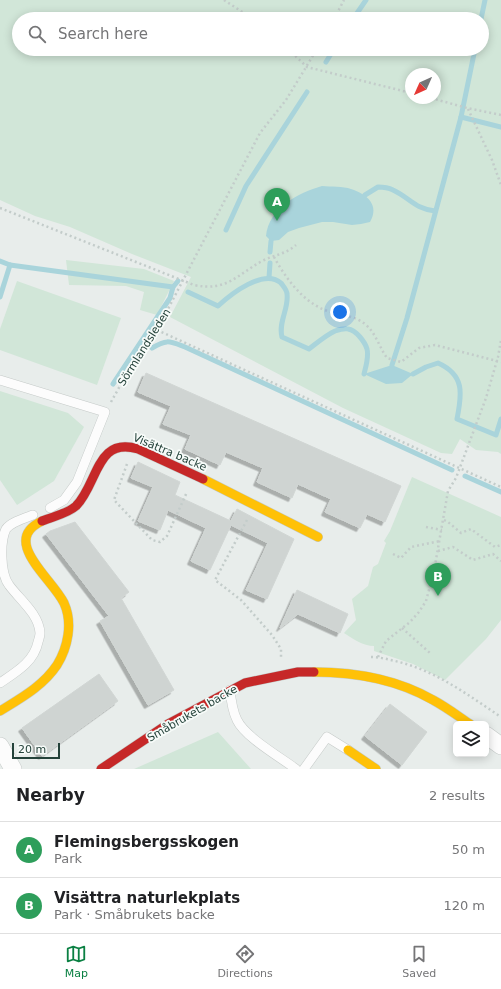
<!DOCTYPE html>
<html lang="en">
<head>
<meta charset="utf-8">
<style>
  :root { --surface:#fff; --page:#f6f6f6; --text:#202124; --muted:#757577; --line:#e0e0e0; --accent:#0b8043 }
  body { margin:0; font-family:"DejaVu Sans",sans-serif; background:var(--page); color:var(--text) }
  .controls { position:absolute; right:12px; bottom:12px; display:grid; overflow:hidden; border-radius:6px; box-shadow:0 2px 10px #0003 }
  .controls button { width:36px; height:36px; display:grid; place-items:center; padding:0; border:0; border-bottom:1px solid var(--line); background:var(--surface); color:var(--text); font:20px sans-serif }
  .compass { position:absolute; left:405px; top:68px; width:36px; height:36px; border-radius:50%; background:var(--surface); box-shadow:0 2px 10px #0003; rotate:225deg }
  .scale { position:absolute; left:12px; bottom:10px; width:48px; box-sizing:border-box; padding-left:4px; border:2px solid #24423a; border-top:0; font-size:11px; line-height:14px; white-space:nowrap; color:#24423a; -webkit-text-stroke:3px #f7fbf9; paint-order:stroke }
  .you { position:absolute; left:340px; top:312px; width:14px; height:14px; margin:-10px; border:3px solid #fff; border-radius:50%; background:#1a73e8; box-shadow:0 0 0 6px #1a73e833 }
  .badge { display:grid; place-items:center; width:26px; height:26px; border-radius:50%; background:var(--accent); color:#fff; font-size:13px; font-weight:700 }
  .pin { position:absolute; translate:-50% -33px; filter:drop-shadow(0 1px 2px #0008) }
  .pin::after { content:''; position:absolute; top:21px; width:14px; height:12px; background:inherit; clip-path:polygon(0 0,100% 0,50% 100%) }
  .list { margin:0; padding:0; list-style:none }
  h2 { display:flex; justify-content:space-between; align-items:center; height:52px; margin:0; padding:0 16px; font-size:17px }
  h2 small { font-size:13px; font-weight:400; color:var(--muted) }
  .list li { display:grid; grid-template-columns:26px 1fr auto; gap:12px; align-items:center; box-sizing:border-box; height:56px; padding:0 16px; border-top:1px solid var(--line) }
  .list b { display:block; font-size:15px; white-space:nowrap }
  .list p { margin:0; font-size:13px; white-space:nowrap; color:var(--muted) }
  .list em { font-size:13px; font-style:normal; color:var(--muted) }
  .icon { flex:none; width:22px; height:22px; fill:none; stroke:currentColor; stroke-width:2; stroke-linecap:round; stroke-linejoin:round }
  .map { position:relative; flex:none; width:501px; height:769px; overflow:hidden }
  .search { position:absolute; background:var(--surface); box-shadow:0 2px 10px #0003; left:12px; right:12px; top:12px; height:44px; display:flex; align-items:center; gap:10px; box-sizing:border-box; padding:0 14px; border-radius:22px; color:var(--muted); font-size:15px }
  .sheet { height:164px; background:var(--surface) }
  nav { display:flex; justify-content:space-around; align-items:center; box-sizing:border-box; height:56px; border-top:1px solid var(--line); background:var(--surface); font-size:11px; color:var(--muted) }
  nav a { display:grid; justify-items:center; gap:2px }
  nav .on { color:var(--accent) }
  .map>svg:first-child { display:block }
  .green { fill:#d1e6d8; fill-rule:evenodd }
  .water { fill:#a9d4db }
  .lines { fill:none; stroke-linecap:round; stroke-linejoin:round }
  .stream { stroke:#a9d4db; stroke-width:5 }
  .building { fill:#cfd4d2; stroke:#d1d6d4; filter:url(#shadow) }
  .lane-casing { stroke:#c5cac8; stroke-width:10 }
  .street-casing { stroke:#c5cac8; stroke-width:18 }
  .slow-casing { stroke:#c3cbc8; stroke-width:10 }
  .jam-casing { stroke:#c3cbc8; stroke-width:10 }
  .path { stroke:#c3ccca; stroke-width:2.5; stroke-dasharray:2 3; stroke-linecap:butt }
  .lane { stroke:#fcfcfc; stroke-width:9 }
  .street { stroke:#fcfcfc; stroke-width:17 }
  .slow { stroke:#ffc107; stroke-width:9 }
  .jam { stroke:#c62828; stroke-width:9 }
  .labels { text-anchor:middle; stroke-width:3.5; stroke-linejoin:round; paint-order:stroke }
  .street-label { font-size:11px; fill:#24423a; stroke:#f7fbf9 }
</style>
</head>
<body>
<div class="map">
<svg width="501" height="769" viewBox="0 0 501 769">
  <defs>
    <filter id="shadow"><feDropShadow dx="-3.5" dy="3.5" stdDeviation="0" flood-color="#0004"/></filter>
  </defs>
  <rect width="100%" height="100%" fill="#e8edeb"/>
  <g class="green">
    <path d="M0,0H501V454L498,452L476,450L460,439L452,454L441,453L343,408L170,317L191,277L132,254L70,227L35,216L0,200ZM19,19H482V49H19ZM411,74H435V98H411Z"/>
    <path d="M66,260L144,269L174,281L157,315L140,310L144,292L126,286L69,285Z"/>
    <path d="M17,281L121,318L97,385L0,350V329Z"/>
    <path d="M0,391L68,413L84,427L54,481L17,505L0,480Z"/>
    <path d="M412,477L501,517V620L486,639L445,680L413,664L374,651V646C363,646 353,639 344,633L356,620L352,599L368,586L373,567L378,564L386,543L384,541L390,531Z"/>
    <path d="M218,732L251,769H134Z"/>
  </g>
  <g class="water">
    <path d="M322,186C331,187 343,186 351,189C367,194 380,205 370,222L361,224L352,225L333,222H322L299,228L288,232L279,240L271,241L266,236C269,208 298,193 322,186Z"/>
    <path d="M392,365L413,374L402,383L386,384L364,374Z"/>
  </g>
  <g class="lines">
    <g class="stream">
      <path d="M353,19L366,0"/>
      <path d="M481,19L485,0"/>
      <path d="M326,62L334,49"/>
      <path d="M461,117L501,127"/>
      <path d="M365,195L378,187C383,187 389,188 393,190C410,198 415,209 435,211"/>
      <path d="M226,230L246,186L307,92"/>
      <path d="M270,252L271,241"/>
      <path d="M0,261L10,265L173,287"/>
      <path d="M269,278L270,263"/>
      <path d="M188,292L218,306C231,294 264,268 281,283C283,286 287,290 287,294C289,309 278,322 282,337L309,349C317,343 326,335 335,331C338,330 345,328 348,329C356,330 365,342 367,349C369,357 366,366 364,374"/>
      <path d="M0,297L10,265"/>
      <path d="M152,348C167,339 169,341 185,347L452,470"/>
      <path d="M392,365L407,318L461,117L475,49"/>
      <path d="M413,374L426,367L438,363C465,375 462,394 457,419L496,435L501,419"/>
      <path d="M113,384L170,298L173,287L178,281"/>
      <path d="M465,476L501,492"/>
    </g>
  </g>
  <g class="building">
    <path d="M146,373L401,486L385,522L367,514L360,528L325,512L331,499L298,484L292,498L257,482L263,468L226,452L220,465L185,449L191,435L163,424L171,406L138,392Z"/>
    <path d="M138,462L180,482L175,495L231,521L237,509L294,539L267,599L246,590L268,543L231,525L210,570L191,561L206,528L168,510L160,530L138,521L153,487L131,478Z"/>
    <path d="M75,522L129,592L121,598L174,690L148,705L100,621L109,616L46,534L50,531Z"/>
    <path d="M297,590L348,614L340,633L298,614L280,628Z"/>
    <path d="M99,674L118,701L42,756L22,728Z"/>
    <path d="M390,704L427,732L402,765L365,736Z"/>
  </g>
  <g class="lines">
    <defs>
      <g id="lane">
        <path d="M0,380L105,412L77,482L64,500L50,508"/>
        <path d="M0,683C16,672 34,662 38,642C39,639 40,635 40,633C39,614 19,599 9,585C0,573 0,541 6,529C11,522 25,518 33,515"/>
        <path d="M230,690C231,700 232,710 237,720C245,737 280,757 296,769"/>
        <path d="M304,769L327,737L348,750"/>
      </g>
      <g id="street">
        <path d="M486,735L501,746"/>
        <path d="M0,746L13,769"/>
      </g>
      <g id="slow">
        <path d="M203,479L318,537"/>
        <path d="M314,672C355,672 398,680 433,700C446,707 458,716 470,724"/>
        <path d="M0,711C21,698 43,686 57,665C68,647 73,623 64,603C52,578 0,541 42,521"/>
        <path d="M348,750L376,769"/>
      </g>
      <g id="jam">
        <path d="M42,521C54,516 67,514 76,506C98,484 96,436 138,449L203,479"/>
        <path d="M101,769L168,724L245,683L298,672H314"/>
      </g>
    </defs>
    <use href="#lane" class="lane-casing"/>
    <use href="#street" class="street-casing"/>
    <use href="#slow" class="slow-casing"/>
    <use href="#jam" class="jam-casing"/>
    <g class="path">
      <path d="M224,0L253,19"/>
      <path d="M334,19L344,0"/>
      <path d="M288,49L307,67L411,93"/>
      <path d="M431,98L467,108L501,115"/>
      <path d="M468,109L492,160L501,185"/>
      <path d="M0,208L194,285C226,292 237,275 262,261C274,255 286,254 296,245"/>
      <path d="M274,257C285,277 302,301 325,310C339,316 352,314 365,324C376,333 379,347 387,358L401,362L419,348L435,345L501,362"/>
      <path d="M157,330L501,487"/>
      <path d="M111,402L130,368L157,330L260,133L286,100L317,49"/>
      <path d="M127,464L114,500L152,540L160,542L167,536L187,492"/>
      <path d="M247,520L215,580L241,600L272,635L281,649V658"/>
      <path d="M444,520L448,522L461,533L471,529L495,547L501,545"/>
      <path d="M426,527L442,530"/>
      <path d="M438,551L453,547L473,560L493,554L501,561"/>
      <path d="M393,554L401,558L411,547L440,541"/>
      <path d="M402,628L430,653"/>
      <path d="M371,657C379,657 387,659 395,661C435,670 468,695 501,717"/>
      <path d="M378,657L386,641L410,622L419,612L426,601L434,571L448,491L456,478L486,398L498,357L501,340"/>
    </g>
    <use href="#lane" class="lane"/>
    <use href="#street" class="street"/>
    <use href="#slow" class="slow"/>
    <use href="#jam" class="jam"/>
  </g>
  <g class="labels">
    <g class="street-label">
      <text transform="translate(144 347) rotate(-58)" y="4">Sörmlandsleden</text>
      <text transform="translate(170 452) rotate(23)" y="4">Visättra backe</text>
      <text transform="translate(192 713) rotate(-30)" y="4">Småbrukets backe</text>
    </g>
  </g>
</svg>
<div class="controls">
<button><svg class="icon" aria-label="layers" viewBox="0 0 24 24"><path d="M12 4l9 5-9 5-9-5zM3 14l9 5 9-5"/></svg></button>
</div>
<svg class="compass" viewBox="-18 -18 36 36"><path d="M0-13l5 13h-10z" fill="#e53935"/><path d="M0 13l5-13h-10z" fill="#757577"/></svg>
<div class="scale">20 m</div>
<div class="you"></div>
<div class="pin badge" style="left:277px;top:221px;background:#2e9e5b">A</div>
<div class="pin badge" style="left:438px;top:596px;background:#2e9e5b">B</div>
<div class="search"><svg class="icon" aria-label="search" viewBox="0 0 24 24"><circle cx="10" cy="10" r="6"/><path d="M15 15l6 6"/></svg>Search here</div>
</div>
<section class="sheet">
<h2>Nearby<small>2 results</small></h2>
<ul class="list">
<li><span class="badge" style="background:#2e9e5b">A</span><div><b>Flemingsbergsskogen</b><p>Park</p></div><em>50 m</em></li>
<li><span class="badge" style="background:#2e9e5b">B</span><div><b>Visättra naturlekplats</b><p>Park · Småbrukets backe</p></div><em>120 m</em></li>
</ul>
</section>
<nav>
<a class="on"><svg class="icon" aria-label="map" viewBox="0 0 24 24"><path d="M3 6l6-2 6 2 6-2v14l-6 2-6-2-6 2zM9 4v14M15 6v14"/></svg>Map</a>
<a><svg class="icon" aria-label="directions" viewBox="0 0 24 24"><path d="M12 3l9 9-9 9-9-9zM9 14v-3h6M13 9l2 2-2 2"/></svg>Directions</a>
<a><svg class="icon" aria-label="saved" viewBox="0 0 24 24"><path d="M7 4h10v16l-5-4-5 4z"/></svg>Saved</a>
</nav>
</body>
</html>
